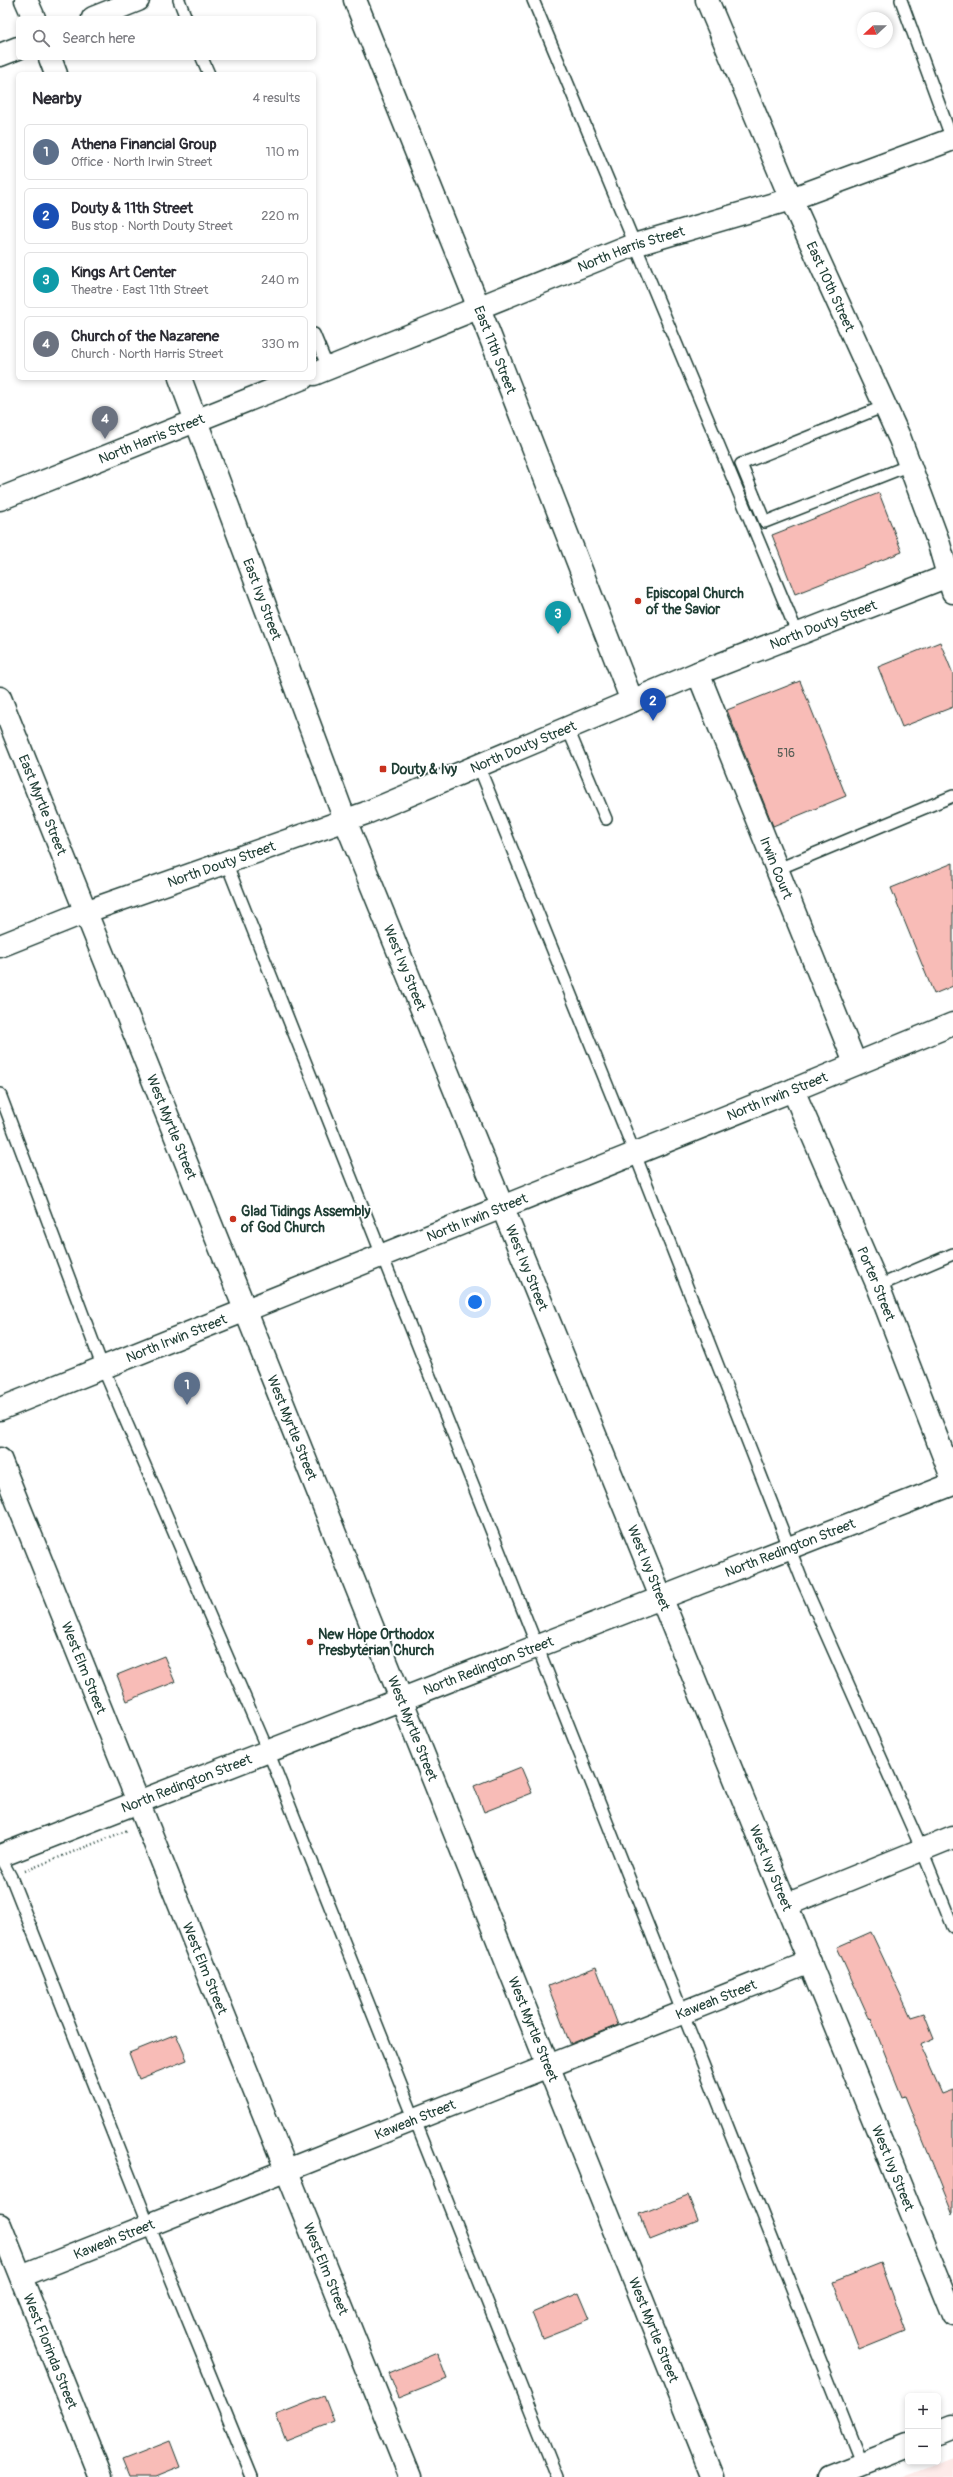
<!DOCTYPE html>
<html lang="en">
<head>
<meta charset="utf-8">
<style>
  :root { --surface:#fff; --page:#f7f7f7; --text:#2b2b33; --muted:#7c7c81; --line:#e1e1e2; --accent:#111827 }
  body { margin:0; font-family:Pangolin,sans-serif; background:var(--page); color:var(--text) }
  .controls { position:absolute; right:12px; bottom:12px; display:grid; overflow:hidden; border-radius:6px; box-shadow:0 2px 6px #0003 }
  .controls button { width:36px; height:36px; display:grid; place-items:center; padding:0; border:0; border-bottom:1px solid var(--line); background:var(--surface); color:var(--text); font:20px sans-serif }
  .compass { position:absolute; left:857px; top:12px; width:36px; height:36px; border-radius:50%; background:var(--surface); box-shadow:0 2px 6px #0003; rotate:248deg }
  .you { position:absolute; left:475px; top:1302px; width:14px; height:14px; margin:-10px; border:3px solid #fff; border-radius:50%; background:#1a73e8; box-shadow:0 0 0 6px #1a73e833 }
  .badge { display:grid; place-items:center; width:26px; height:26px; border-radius:50%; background:var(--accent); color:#fff; font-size:13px; font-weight:700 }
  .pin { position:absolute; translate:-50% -33px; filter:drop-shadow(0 1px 2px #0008) }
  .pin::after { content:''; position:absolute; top:21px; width:14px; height:12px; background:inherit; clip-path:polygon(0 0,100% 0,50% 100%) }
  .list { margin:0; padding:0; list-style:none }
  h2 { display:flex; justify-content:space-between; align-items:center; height:52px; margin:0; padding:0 16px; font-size:17px }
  h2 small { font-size:13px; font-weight:400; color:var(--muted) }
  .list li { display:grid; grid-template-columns:26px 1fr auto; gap:12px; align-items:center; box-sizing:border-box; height:56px; margin:0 8px 8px; padding:0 8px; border:1px solid var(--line); border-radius:6px }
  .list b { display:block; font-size:15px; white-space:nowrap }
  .list p { margin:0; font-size:13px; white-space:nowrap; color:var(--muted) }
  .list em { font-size:13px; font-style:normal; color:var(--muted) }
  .icon { flex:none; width:22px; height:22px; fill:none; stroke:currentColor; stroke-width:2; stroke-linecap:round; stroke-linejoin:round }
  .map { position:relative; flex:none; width:953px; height:2477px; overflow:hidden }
  .search { position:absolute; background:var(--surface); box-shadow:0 2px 6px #0003; left:16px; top:16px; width:300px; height:44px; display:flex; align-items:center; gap:10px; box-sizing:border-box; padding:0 14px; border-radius:6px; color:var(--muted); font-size:15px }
  .panel { position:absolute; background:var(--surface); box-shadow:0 2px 6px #0003; left:16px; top:72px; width:300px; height:308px; border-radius:6px }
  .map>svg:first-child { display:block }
  .built { fill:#fdebe9 }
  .building { fill:#f8bcb7; stroke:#1f3d34 }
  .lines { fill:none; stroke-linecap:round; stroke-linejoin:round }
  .service-casing { stroke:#1f3d34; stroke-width:14 }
  .minor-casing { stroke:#1f3d34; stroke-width:25 }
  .tertiary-casing { stroke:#1f3d34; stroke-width:25 }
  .path { stroke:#1f3d34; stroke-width:2.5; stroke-dasharray:1 3; stroke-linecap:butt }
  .service { stroke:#fff; stroke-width:11 }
  .minor { stroke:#fff; stroke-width:22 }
  .tertiary { stroke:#fff; stroke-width:22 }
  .poi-dot { fill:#c8321e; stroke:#fff; stroke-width:1.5 }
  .labels { text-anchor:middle; stroke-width:3.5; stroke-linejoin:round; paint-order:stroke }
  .number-label { font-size:12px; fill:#555d55 }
  .street-label { font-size:14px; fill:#1f3d34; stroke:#fff }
  .poi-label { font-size:14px; font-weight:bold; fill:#1f3d34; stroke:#fff; text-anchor:start }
</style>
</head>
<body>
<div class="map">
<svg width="953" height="2477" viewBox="0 0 953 2477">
  <rect width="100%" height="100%" fill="#fff"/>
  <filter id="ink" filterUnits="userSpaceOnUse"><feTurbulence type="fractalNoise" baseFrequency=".025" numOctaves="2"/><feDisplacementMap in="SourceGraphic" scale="8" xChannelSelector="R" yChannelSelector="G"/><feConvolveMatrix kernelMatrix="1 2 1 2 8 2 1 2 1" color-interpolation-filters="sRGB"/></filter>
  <g filter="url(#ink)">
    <path class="built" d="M953,2457V2477H900Z"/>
    <g class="building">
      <path d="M879,493L902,552L795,594L772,535Z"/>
      <path d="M940,642L953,674V707L902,727L878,667Z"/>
      <path d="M800,681L846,796L773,826L727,710Z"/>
      <path d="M953,863V986L934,994L891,888Z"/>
      <path d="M164,1656L175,1682L127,1701L117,1675Z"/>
      <path d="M521,1767L532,1793L484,1812L474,1786Z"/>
      <path d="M871,1932L911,2017L924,2013L934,2038L920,2044L942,2094L953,2090V2214L905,2096L902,2097L871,2019L870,2020L837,1947Z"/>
      <path d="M596,1967L618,2025L570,2044L548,1986Z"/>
      <path d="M176,2034L187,2060L139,2079L129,2053Z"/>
      <path d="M688,2195L698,2221L650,2240L640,2214Z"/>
      <path d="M881,2263L906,2331L859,2350L833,2282Z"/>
      <path d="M579,2293L590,2319L542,2338L532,2313Z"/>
      <path d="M437,2353L447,2379L399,2398L389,2373Z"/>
      <path d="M324,2396L334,2422L286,2441L276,2415Z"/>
      <path d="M170,2441L180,2467L155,2477H129L122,2460Z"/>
    </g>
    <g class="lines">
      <defs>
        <g id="service">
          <path d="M179,0L186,18"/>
          <path d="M533,0L798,635"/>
          <path d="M901,0L953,142"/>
          <path d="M202,58L209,74"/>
          <path d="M314,334L328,368"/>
          <path d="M885,406L741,464L765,522L910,465"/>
          <path d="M568,729L606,819"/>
          <path d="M479,767L635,1154L802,1580L922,1850L953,1927"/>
          <path d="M226,862L862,2465"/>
          <path d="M778,869L953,796"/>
          <path d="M0,1094L103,1368L268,1751L557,2477"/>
          <path d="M878,1286L953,1254"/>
          <path d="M0,1857L11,1877L149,2225L252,2477"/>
        </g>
        <g id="minor">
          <path d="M26,0L34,18"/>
          <path id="s1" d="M355,0L479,308L632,701"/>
          <path id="s2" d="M707,0L791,199L900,439L938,541L953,592"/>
          <path d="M93,18L138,0"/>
          <path d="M0,55L18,48"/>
          <path d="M50,58L56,74"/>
          <path id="s3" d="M314,374L634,245L791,199L953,139"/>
          <path id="s4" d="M180,378L345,820L953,2315"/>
          <path id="s5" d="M0,499L303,378"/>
          <path id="s6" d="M698,673L855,1063"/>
          <path id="s7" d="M0,698L713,2477"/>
          <path id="s8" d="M953,1024L793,1090L878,1286L953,1480"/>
          <path id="s9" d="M0,1459L410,2477"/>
          <path id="s10" d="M0,1856L953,1484"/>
          <path d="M786,1905L953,1837"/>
          <path id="s11" d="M21,2276L810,1962"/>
          <path d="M938,2433L953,2427"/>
          <path d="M829,2477L908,2446"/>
        </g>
        <g id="tertiary">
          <path id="s12" d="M0,946L85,912L366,813L698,673L953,574"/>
          <path id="s13" d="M0,1409L793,1090"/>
          <path id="s14" d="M0,2225L101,2477"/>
        </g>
      </defs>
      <use href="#service" class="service-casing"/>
      <use href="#minor" class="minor-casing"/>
      <use href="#tertiary" class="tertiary-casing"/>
      <path class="path" d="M25,1871L128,1830"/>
      <use href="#service" class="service"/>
      <use href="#minor" class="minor"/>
      <use href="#tertiary" class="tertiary"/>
    </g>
  </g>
  <g class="poi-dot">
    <circle cx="638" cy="601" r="4"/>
    <rect x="379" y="765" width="8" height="8" rx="2"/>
    <circle cx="233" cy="1219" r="4"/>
    <circle cx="310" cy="1642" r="4"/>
  </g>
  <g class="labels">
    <g class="number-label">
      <text x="786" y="757">516</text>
    </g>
    <g class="street-label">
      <text dy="5" stroke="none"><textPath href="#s3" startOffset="341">North Harris Street</textPath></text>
      <text dy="5" stroke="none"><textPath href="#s2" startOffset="312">East 10th Street</textPath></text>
      <text dy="5" stroke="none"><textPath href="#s1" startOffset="377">East 11th Street</textPath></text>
      <text dy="5" stroke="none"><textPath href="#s5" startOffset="163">North Harris Street</textPath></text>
      <text dy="5" stroke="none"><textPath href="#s4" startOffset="236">East Ivy Street</textPath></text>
      <text dy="5" stroke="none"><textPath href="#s12" startOffset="884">North Douty Street</textPath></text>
      <text dy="5" stroke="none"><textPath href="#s12" startOffset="560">North Douty Street</textPath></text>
      <text dy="5" stroke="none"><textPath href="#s7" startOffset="115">East Myrtle Street</textPath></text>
      <text dy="5" stroke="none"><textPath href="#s12" startOffset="236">North Douty Street</textPath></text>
      <text dy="5" stroke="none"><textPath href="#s6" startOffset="210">Irwin Court</textPath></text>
      <text dy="5" stroke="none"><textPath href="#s4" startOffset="631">West Ivy Street</textPath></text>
      <text transform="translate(777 1096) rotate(-22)" y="5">North Irwin Street</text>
      <text dy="5" stroke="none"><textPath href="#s7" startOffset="462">West Myrtle Street</textPath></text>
      <text dy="5" stroke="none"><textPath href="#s13" startOffset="514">North Irwin Street</textPath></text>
      <text dy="5" stroke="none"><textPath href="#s4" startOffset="955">West Ivy Street</textPath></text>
      <text dy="5" stroke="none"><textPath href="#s8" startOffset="384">Porter Street</textPath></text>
      <text dy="5" stroke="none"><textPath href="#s13" startOffset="190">North Irwin Street</textPath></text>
      <text dy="5" stroke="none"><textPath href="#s7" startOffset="786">West Myrtle Street</textPath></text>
      <text dy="5" stroke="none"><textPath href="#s10" startOffset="848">North Redington Street</textPath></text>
      <text dy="5" stroke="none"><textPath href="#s4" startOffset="1279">West Ivy Street</textPath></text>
      <text dy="5" stroke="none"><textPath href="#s10" startOffset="524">North Redington Street</textPath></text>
      <text dy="5" stroke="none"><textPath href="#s9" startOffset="225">West Elm Street</textPath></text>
      <text dy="5" stroke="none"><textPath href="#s7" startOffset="1110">West Myrtle Street</textPath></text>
      <text dy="5" stroke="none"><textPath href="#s10" startOffset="200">North Redington Street</textPath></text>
      <text dy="5" stroke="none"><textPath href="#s4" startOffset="1603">West Ivy Street</textPath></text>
      <text dy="5" stroke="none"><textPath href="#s9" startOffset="549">West Elm Street</textPath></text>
      <text dy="5" stroke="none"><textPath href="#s11" startOffset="748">Kaweah Street</textPath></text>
      <text dy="5" stroke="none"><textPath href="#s7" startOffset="1434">West Myrtle Street</textPath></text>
      <text dy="5" stroke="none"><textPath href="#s11" startOffset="424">Kaweah Street</textPath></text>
      <text dy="5" stroke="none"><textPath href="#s4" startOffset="1927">West Ivy Street</textPath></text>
      <text dy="5" stroke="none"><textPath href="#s11" startOffset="100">Kaweah Street</textPath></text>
      <text dy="5" stroke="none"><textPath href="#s9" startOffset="873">West Elm Street</textPath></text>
      <text dy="5" stroke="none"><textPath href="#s7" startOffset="1758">West Myrtle Street</textPath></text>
      <text dy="5" stroke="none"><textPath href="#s14" startOffset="136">West Florinda Street</textPath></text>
    </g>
    <g class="poi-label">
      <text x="646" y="598">Episcopal Church<tspan x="646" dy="16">of the Savior</tspan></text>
      <text x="391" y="774">Douty &amp; Ivy</text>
      <text x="241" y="1216">Glad Tidings Assembly<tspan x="241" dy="16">of God Church</tspan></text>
      <text x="318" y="1639">New Hope Orthodox<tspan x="318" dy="16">Presbyterian Church</tspan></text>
    </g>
  </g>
</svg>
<div class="controls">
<button>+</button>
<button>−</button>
</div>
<svg class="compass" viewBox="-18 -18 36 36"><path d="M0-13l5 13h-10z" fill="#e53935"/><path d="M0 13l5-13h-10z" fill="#7c7c81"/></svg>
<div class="you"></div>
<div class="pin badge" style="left:187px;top:1405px;background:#5c6f8a">1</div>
<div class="pin badge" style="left:653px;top:721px;background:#1a4fb4">2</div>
<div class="pin badge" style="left:558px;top:634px;background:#0f9aa8">3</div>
<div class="pin badge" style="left:105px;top:439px;background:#6b7280">4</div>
<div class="search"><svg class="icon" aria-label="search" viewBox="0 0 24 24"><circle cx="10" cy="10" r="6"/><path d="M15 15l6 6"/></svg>Search here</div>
<section class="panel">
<h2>Nearby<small>4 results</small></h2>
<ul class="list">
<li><span class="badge" style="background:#5c6f8a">1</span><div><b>Athena Financial Group</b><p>Office · North Irwin Street</p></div><em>110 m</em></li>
<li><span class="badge" style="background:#1a4fb4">2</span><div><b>Douty &amp; 11th Street</b><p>Bus stop · North Douty Street</p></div><em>220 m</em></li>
<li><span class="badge" style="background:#0f9aa8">3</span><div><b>Kings Art Center</b><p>Theatre · East 11th Street</p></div><em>240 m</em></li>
<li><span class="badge" style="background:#6b7280">4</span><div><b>Church of the Nazarene</b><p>Church · North Harris Street</p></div><em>330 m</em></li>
</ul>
</section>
</div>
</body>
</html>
